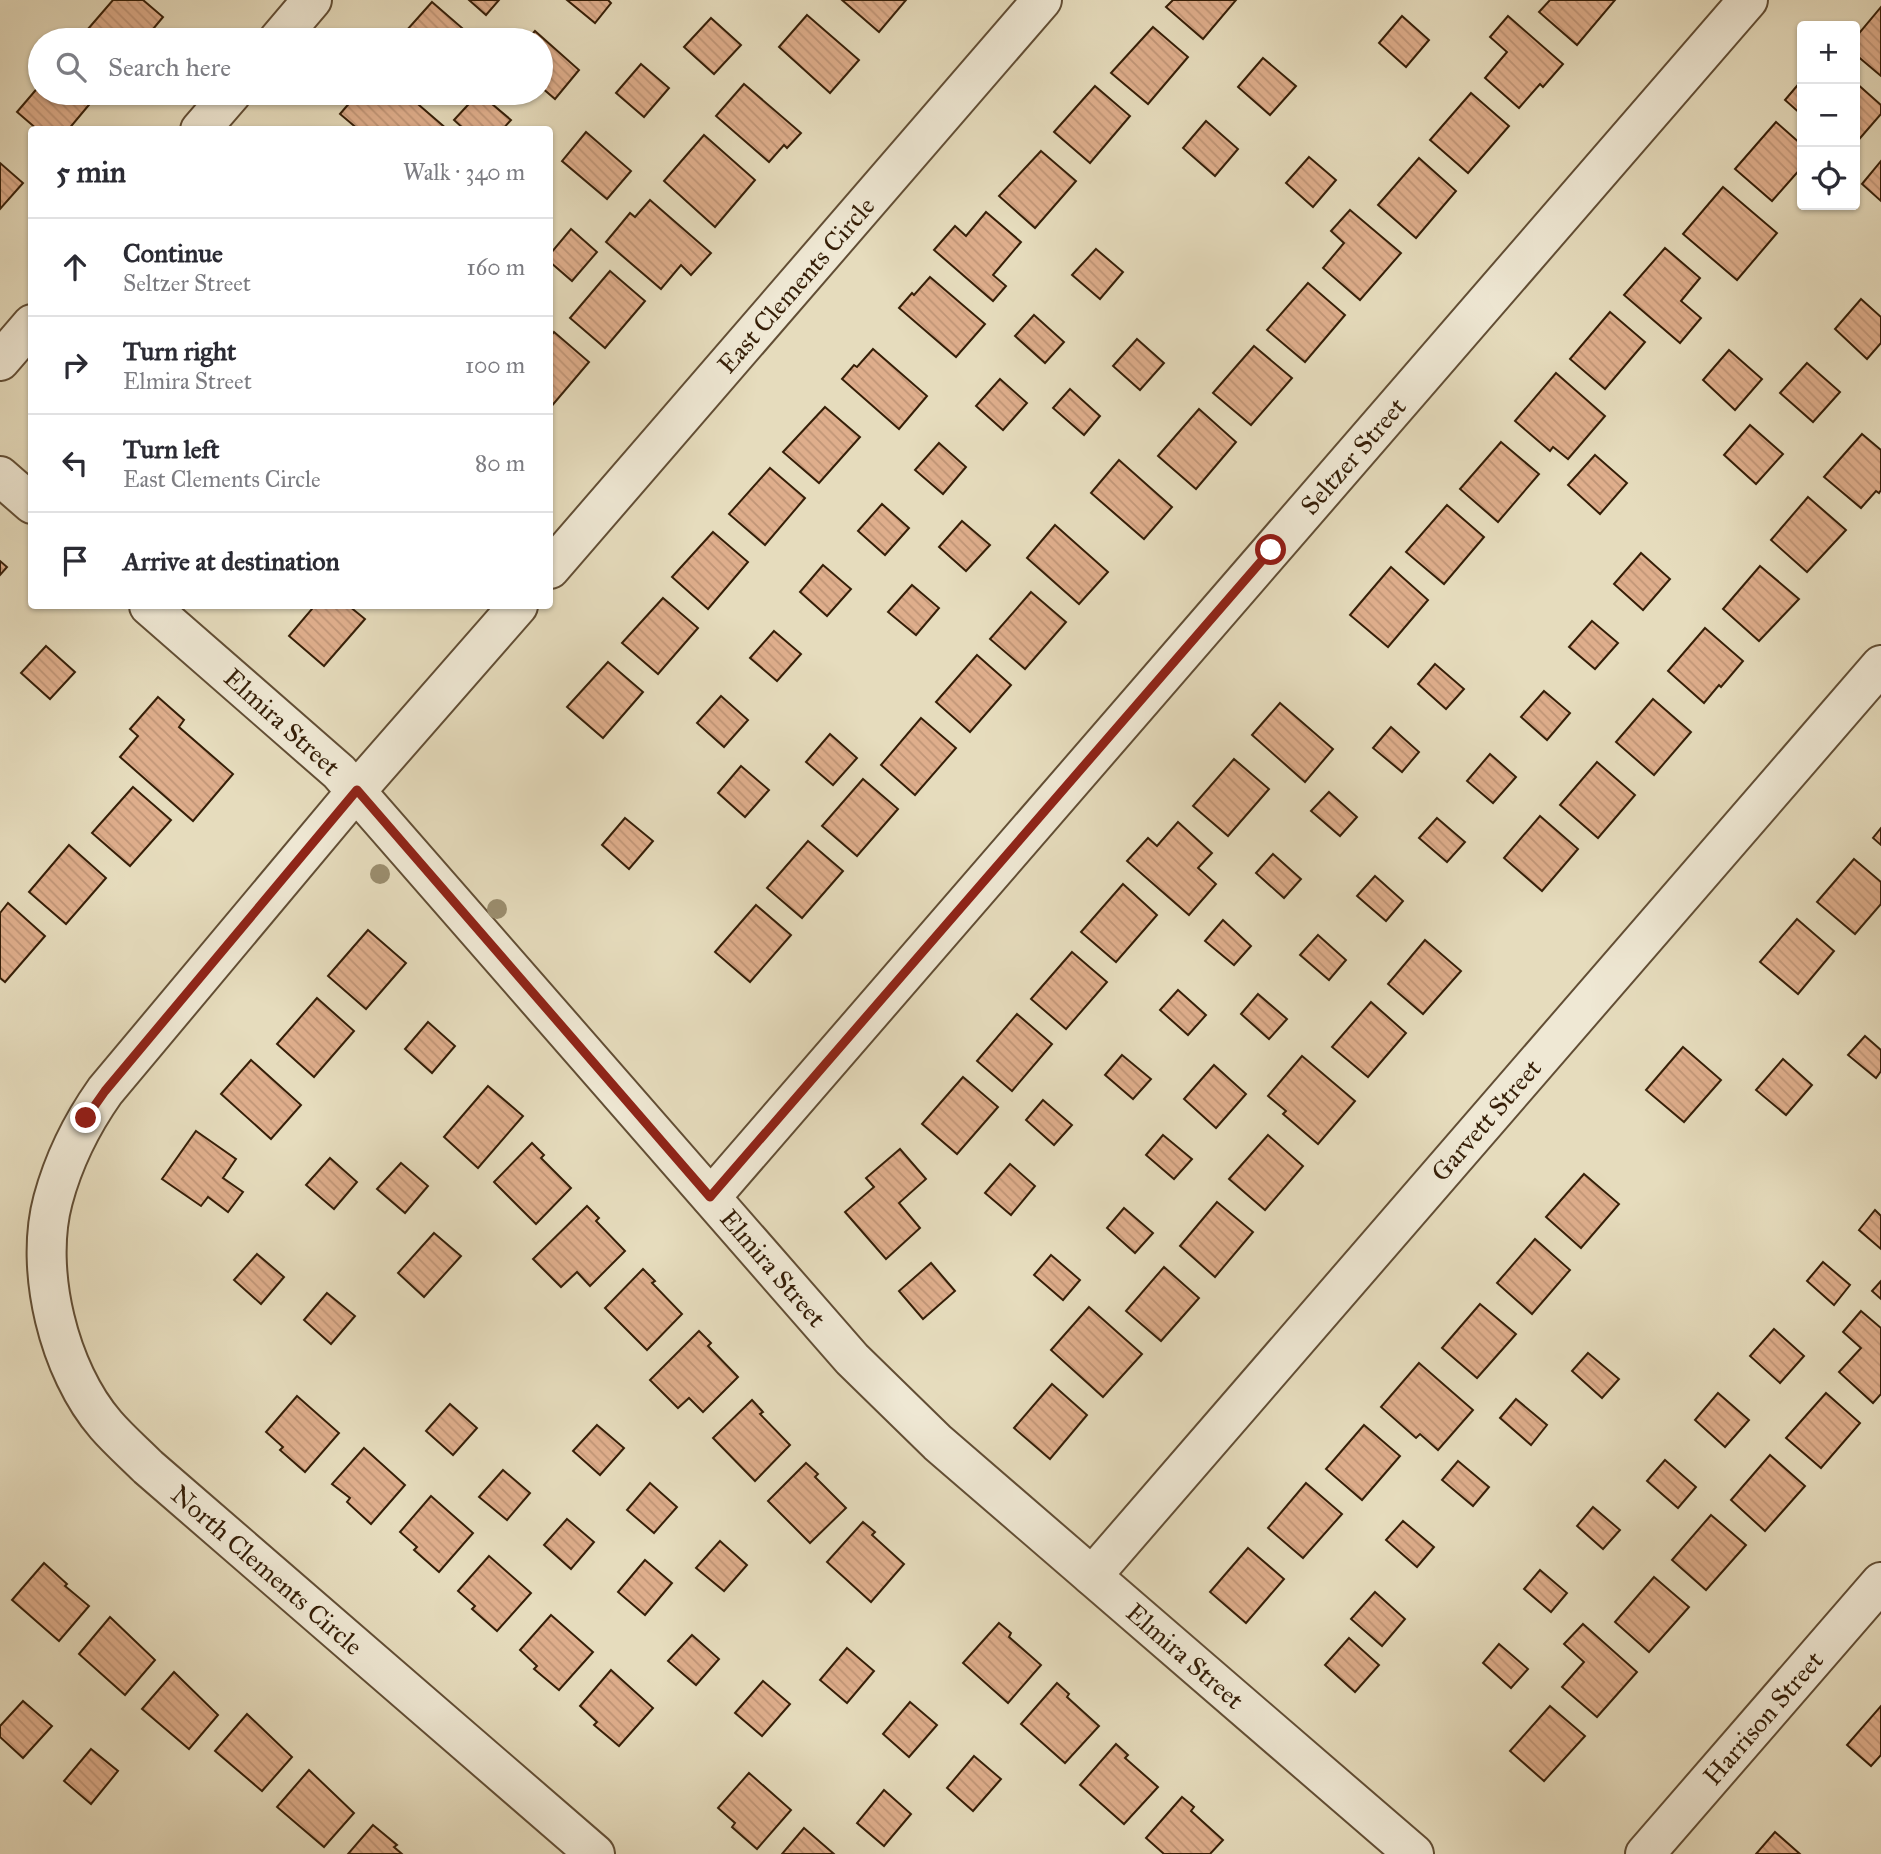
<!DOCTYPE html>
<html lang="en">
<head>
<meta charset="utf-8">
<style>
  :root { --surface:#fff; --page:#f7f7f7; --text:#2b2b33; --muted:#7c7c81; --line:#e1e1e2 }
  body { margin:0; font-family:"IM FELL Great Primer",serif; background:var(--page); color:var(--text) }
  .controls { position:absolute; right:21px; top:21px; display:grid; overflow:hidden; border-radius:7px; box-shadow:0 2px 5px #0004 }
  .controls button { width:63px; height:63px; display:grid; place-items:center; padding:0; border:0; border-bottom:2px solid var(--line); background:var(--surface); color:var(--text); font:35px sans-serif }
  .stop { position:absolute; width:21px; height:21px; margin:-16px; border:5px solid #8f2418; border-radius:50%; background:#fff }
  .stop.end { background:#8f2418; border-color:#fff; box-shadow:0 2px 7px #0008 }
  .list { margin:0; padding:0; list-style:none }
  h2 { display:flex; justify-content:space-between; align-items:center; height:91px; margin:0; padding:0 28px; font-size:30px }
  h2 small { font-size:23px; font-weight:400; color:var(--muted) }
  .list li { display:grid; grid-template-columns:46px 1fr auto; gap:21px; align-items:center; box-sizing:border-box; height:98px; padding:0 28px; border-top:2px solid var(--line) }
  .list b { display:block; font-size:26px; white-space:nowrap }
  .list p { margin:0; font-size:23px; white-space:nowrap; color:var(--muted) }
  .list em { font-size:23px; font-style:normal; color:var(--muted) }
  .icon { flex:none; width:38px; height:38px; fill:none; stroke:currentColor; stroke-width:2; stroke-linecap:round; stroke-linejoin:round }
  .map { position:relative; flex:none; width:1881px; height:1854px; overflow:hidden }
  .search { position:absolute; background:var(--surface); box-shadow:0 2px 5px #0004; left:28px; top:28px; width:525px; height:77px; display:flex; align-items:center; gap:18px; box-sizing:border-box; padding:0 24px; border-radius:38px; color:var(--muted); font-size:26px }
  .panel { position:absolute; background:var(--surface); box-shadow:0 2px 5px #0004; left:28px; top:126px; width:525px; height:483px; border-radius:7px }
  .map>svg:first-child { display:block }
  .building { fill:url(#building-back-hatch); stroke:#361f08; stroke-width:2 }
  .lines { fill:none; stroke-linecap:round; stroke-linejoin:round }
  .minor-casing { stroke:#624e35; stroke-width:42 }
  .minor { stroke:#efe8d4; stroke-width:38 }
  .tree { fill:#9b8e6f }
  .route { stroke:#8f2418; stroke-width:9 }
  .labels { text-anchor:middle; stroke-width:5; stroke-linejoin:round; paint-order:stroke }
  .street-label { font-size:26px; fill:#361f08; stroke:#efe8d4 }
</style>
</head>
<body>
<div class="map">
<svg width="1881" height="1854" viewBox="0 0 1881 1854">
  <defs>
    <pattern id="building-back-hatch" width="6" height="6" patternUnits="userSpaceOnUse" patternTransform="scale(1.75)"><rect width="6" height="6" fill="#dfae8c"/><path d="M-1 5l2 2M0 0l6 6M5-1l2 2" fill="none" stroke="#c09577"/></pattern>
  </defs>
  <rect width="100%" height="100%" fill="#e6dcbd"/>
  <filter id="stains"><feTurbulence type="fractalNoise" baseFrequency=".00286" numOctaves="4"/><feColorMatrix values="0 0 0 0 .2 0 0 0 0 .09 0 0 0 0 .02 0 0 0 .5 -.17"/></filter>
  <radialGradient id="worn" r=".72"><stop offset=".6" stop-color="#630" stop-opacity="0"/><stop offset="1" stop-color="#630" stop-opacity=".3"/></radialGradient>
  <g class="building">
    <path d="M113,0H143L163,17L144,40H101L88,29Z"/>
    <path d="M469,0H499L486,15Z"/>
    <path d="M567,0H608L611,3L595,23Z"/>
    <path d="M842,0H906L879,32Z"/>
    <path d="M1173,0H1236L1203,39L1166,7Z"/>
    <path d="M1550,0H1615L1577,45L1539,12Z"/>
    <path d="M432,2L469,34L464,40H398Z"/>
    <path d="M1881,7V76L1855,54V38Z"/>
    <path d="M807,15L859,60L830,93L779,47Z"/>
    <path d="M1402,16L1429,40L1406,67L1379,43Z"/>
    <path d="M1508,16L1563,64L1543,87L1540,84L1519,108L1485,78L1507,52L1490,37Z"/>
    <path d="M711,18L741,45L714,74L684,47Z"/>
    <path d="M1153,27L1188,57L1148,104L1111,73Z"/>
    <path d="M535,31L579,70L555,99L541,87V40H527Z"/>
    <path d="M1263,58L1296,86L1270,115L1238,87Z"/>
    <path d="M641,64L669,88L644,117L616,93Z"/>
    <path d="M1802,80V115L1785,100Z"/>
    <path d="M1855,82L1881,105V114L1855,144Z"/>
    <path d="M744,84L801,133L787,148L784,145L769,162L716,116Z"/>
    <path d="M40,85V93H85L93,100L68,130H38L17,112Z"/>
    <path d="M1095,86L1130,116L1090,163L1054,132Z"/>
    <path d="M358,93H405L448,130H359L340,114Z"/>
    <path d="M479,93L511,120L502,130H465L454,120Z"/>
    <path d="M1471,93L1509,126L1468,173L1430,140Z"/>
    <path d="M1206,121L1238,149L1215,176L1183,148Z"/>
    <path d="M1776,122L1802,145V167L1772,201L1735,169Z"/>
    <path d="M586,132L631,171L607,199L562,161Z"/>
    <path d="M704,135L755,180L715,227L664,181Z"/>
    <path d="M1041,151L1076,181L1035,228L999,196Z"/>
    <path d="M1309,157L1336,180L1313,207L1286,183Z"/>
    <path d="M1419,158L1456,191L1416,238L1378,205Z"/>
    <path d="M1881,161V201L1862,184Z"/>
    <path d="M0,163L23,183L0,209Z"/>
    <path d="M1723,187L1777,233L1737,280L1683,234Z"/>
    <path d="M650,200L711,253L691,275L681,265L661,289L606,242L630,213L635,217Z"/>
    <path d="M1350,210L1401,253L1360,300L1323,268L1344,243L1331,231Z"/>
    <path d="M986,212L1021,242L993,275L1006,286L993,301L934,250L955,226L966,236Z"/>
    <path d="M571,229L597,252L572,281L550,262V254Z"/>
    <path d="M1665,248L1700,278L1681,301L1701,318L1680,343L1624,295Z"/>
    <path d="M1096,249L1123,272L1100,299L1072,275Z"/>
    <path d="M610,271L645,301L605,348L570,318Z"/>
    <path d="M930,277L985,324L956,357L899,308L912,293L914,295Z"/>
    <path d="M1308,283L1345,315L1305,362L1267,330Z"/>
    <path d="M1861,299L1881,317V343L1867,359L1835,329Z"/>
    <path d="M1610,312L1645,342L1605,389L1570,359Z"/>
    <path d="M1034,315L1064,342L1045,363L1015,336Z"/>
    <path d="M554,332L589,362L550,408V337Z"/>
    <path d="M1137,339L1164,363L1140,390L1113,366Z"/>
    <path d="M1254,346L1292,378L1251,425L1213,393Z"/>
    <path d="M873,349L927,396L899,429L842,379L854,365L857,367Z"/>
    <path d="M1729,350L1762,379L1735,410L1703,380Z"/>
    <path d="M1807,363L1840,392L1813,422L1780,393Z"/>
    <path d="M1556,373L1605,416L1568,459L1553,447L1550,451L1515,421Z"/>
    <path d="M1000,379L1027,403L1003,430L976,406Z"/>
    <path d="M1070,389L1100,416L1084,435L1053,408Z"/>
    <path d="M825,407L860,437L819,483L783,452Z"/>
    <path d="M1199,409L1236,442L1196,489L1158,456Z"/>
    <path d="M1750,425L1783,454L1756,484L1724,455Z"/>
    <path d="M1862,434L1881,450V490L1879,493L1876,491L1861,508L1824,477Z"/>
    <path d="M1501,442L1539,474L1498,522L1460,489Z"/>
    <path d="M939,443L966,467L943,494L915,470Z"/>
    <path d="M1595,455L1627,483L1600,514L1568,485Z"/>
    <path d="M1119,460L1172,507L1144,539L1091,493Z"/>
    <path d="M770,468L805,498L765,545L729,514Z"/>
    <path d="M1808,497L1846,530L1807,572L1771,540Z"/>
    <path d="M882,504L909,528L885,555L858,531Z"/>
    <path d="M1447,505L1484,537L1444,584L1406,552Z"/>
    <path d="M962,521L990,545L966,571L939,547Z"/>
    <path d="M1055,525L1108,572L1079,604L1027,558Z"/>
    <path d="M713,532L748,562L708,609L672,577Z"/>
    <path d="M1641,553L1670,579L1643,610L1614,584Z"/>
    <path d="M0,561L7,567L0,575Z"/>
    <path d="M823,565L851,589L827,616L800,592Z"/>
    <path d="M1760,566L1799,599L1759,641L1723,609Z"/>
    <path d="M1391,567L1428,600L1388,647L1350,615Z"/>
    <path d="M912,585L939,608L916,635L888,612Z"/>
    <path d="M1031,592L1066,622L1025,669L990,639Z"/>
    <path d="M663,598L698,628L658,674L622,643Z"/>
    <path d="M308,606H349L365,619L324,666L289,636L312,609Z"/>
    <path d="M1592,621L1618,643L1595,669L1569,647Z"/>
    <path d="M1705,628L1743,661L1721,687L1719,685L1704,703L1668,671Z"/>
    <path d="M774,631L801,654L777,681L750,658Z"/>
    <path d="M46,646L75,672L50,699L21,673Z"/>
    <path d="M977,655L1011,685L970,732L936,702Z"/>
    <path d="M608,662L643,692L603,738L567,707Z"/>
    <path d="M1435,664L1464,689L1446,709L1418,684Z"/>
    <path d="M1544,691L1570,713L1547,740L1521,717Z"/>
    <path d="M721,696L748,720L724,747L697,723Z"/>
    <path d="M158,697L184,720L179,727L233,774L193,821L120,757L138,736L130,729Z"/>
    <path d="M1653,699L1691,732L1654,775L1616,742Z"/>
    <path d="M1280,703L1333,749L1305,782L1252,735Z"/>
    <path d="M921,718L956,748L915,795L881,765Z"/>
    <path d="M1391,727L1419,752L1402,772L1373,748Z"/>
    <path d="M830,734L857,758L833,785L806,762Z"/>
    <path d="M1490,754L1516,777L1493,803L1467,781Z"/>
    <path d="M1234,759L1269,789L1228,836L1193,806Z"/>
    <path d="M1597,762L1635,795L1598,838L1560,805Z"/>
    <path d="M741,766L769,790L745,817L718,793Z"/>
    <path d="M863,779L898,809L857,856L822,826Z"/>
    <path d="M133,787L171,820L130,866L92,833Z"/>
    <path d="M1329,792L1357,817L1340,836L1311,811Z"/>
    <path d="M1540,816L1578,849L1542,891L1504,858Z"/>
    <path d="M625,818L653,841L629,869L602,845Z"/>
    <path d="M1437,818L1465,842L1447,862L1419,838Z"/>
    <path d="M1178,822L1212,853L1198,868L1216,884L1189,915L1127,861L1148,838L1157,846Z"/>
    <path d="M1881,828V845L1873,838Z"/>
    <path d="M808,841L843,871L802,918L767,888Z"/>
    <path d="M69,845L106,878L66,924L29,892Z"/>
    <path d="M1273,854L1301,879L1284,898L1256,873Z"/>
    <path d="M1854,859L1881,882V904L1855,934L1817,902Z"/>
    <path d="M1375,876L1403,901L1386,921L1357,896Z"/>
    <path d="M1123,884L1157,915L1116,962L1081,932Z"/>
    <path d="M8,903L45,936L5,982L0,978V913Z"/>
    <path d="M756,905L791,935L750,982L715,952Z"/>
    <path d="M1797,919L1834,951L1798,994L1760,962Z"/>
    <path d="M1223,920L1251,946L1234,965L1205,941Z"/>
    <path d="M368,930L406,963L366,1009L328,976Z"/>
    <path d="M1318,935L1346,960L1329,980L1300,955Z"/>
    <path d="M1425,940L1461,971L1423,1014L1388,984Z"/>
    <path d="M1072,952L1107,982L1066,1029L1031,999Z"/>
    <path d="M1178,990L1206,1015L1188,1035L1160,1010Z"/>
    <path d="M1258,994L1287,1019L1269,1039L1241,1014Z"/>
    <path d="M317,998L354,1031L314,1077L277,1044Z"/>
    <path d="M1371,1002L1406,1033L1368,1077L1332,1047Z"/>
    <path d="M1017,1014L1052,1044L1012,1091L977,1061Z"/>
    <path d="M428,1022L455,1046L432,1073L405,1049Z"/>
    <path d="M1865,1036L1881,1050V1071L1876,1078L1848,1055Z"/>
    <path d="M1683,1047L1721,1080L1684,1122L1646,1090Z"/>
    <path d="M1122,1055L1151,1079L1133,1099L1105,1075Z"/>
    <path d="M1302,1056L1355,1101L1318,1144L1283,1114L1286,1111L1268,1096Z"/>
    <path d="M1783,1059L1812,1085L1786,1115L1756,1090Z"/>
    <path d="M251,1060L301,1105L271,1139L221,1094Z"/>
    <path d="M1214,1065L1246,1094L1216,1128L1184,1099Z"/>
    <path d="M963,1077L998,1107L957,1154L922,1124Z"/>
    <path d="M488,1086L523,1116L478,1168L444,1137Z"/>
    <path d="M1043,1100L1072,1125L1054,1145L1026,1120Z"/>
    <path d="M196,1131L236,1159L223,1178L243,1192L228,1212L208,1197L201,1206L162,1179Z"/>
    <path d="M1163,1135L1192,1159L1174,1179L1146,1155Z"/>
    <path d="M1268,1135L1303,1166L1265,1210L1229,1179Z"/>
    <path d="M532,1143L544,1155L541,1158L571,1188L536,1224L494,1182Z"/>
    <path d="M900,1149L926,1179L899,1203L920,1228L886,1259L845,1212L874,1187L866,1178Z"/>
    <path d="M330,1158L357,1182L334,1209L306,1185Z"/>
    <path d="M401,1163L428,1186L405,1213L377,1189Z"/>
    <path d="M1010,1164L1035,1186L1011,1215L985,1193Z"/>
    <path d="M1584,1174L1619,1204L1581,1248L1546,1217Z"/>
    <path d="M1217,1202L1253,1232L1215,1277L1180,1246Z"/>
    <path d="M587,1206L599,1218L596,1221L625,1251L590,1286L577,1272L561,1287L533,1259Z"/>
    <path d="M1124,1208L1153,1233L1135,1253L1107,1228Z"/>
    <path d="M1875,1210L1881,1216V1249L1859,1230Z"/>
    <path d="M434,1233L461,1256L424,1297L398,1273Z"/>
    <path d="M1535,1239L1570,1270L1532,1314L1497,1283Z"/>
    <path d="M257,1254L284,1277L261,1304L234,1280Z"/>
    <path d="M1051,1255L1080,1280L1063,1300L1034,1275Z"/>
    <path d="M1823,1262L1850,1285L1834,1305L1807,1281Z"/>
    <path d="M931,1263L955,1291L923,1319L899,1291Z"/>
    <path d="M1164,1267L1199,1298L1161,1341L1126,1311Z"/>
    <path d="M643,1269L655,1281L652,1283L682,1314L647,1350L605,1308Z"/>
    <path d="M1881,1281V1299L1872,1291Z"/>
    <path d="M327,1293L355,1316L331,1344L304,1320Z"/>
    <path d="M1480,1304L1516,1334L1477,1378L1442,1348Z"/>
    <path d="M1089,1307L1142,1354L1103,1397L1051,1350Z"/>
    <path d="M1861,1311L1881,1328V1394L1873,1403L1839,1372L1861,1348L1843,1332Z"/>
    <path d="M1774,1329L1804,1356L1780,1383L1750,1356Z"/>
    <path d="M699,1331L711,1343L708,1346L738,1377L703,1412L689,1398L678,1408L650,1380Z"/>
    <path d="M1588,1353L1619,1379L1602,1398L1572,1371Z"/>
    <path d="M1419,1363L1473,1410L1438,1450L1420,1434L1416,1438L1381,1407Z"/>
    <path d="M1052,1384L1087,1415L1050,1459L1014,1428Z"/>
    <path d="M1718,1393L1749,1420L1725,1447L1695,1420Z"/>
    <path d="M1826,1393L1860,1423L1821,1468L1786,1438Z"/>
    <path d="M297,1396L339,1433L305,1472L280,1450L283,1447L266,1432Z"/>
    <path d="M1516,1399L1547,1425L1531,1445L1500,1418Z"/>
    <path d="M752,1400L763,1412L760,1414L790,1445L755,1481L713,1438Z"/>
    <path d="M450,1404L477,1428L453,1455L426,1431Z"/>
    <path d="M597,1425L624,1448L600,1475L573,1451Z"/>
    <path d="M1364,1425L1400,1456L1362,1500L1326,1469Z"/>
    <path d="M364,1448L405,1485L371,1524L347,1502L350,1498L332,1484Z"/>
    <path d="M1770,1455L1805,1486L1765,1531L1731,1500Z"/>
    <path d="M1665,1460L1696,1487L1678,1508L1647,1481Z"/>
    <path d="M1458,1461L1489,1487L1473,1506L1442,1480Z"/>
    <path d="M806,1463L818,1474L815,1477L846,1508L810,1543L768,1501Z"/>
    <path d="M503,1470L530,1493L507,1520L479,1497Z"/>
    <path d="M650,1483L677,1507L654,1533L627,1510Z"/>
    <path d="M1306,1483L1342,1514L1303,1558L1268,1528Z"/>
    <path d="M431,1496L473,1533L439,1572L414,1550L417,1547L400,1532Z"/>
    <path d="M1593,1507L1620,1530L1603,1549L1577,1526Z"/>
    <path d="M1711,1515L1746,1545L1706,1590L1672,1560Z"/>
    <path d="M567,1519L594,1542L571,1569L544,1545Z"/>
    <path d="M1403,1521L1434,1547L1417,1567L1386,1540Z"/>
    <path d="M863,1522L875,1532L872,1535L904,1564L871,1602L827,1562Z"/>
    <path d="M720,1541L747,1565L724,1591L696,1568Z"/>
    <path d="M1248,1548L1284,1579L1246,1623L1210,1592Z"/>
    <path d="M489,1556L531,1593L497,1631L472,1609L475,1606L458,1591Z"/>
    <path d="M645,1560L672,1583L645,1615L618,1592Z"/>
    <path d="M44,1563L67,1584L65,1586L89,1606L59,1641L12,1600Z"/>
    <path d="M1540,1570L1567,1593L1551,1612L1524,1589Z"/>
    <path d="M1654,1577L1689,1607L1649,1652L1615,1622Z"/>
    <path d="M1375,1592L1405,1619L1382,1646L1351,1619Z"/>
    <path d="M551,1615L593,1652L559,1690L534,1669L537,1666L520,1650Z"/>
    <path d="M110,1617L155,1660L125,1695L79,1654Z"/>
    <path d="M999,1623L1011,1633L1009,1637L1041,1665L1008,1703L963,1663Z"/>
    <path d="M1583,1624L1637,1672L1597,1717L1562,1687L1584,1662L1564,1644Z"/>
    <path d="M692,1635L719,1659L696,1685L668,1661Z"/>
    <path d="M1349,1638L1379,1665L1355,1692L1325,1665Z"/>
    <path d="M1499,1644L1528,1669L1511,1688L1483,1663Z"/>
    <path d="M847,1648L874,1671L847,1703L820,1680Z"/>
    <path d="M611,1670L653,1708L619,1746L594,1725L597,1722L580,1706Z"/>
    <path d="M174,1672L218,1715L189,1749L142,1709Z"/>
    <path d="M763,1681L790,1704L762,1736L735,1713Z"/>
    <path d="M1057,1683L1069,1694L1067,1697L1099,1726L1065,1763L1021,1724Z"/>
    <path d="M23,1701L52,1726L23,1758L0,1737V1726Z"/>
    <path d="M910,1702L937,1725L909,1757L883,1734Z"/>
    <path d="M1550,1706L1585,1736L1544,1781L1510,1751Z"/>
    <path d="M1881,1706V1755L1871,1766L1847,1745Z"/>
    <path d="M247,1714L292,1757L262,1791L215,1751Z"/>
    <path d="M1116,1744L1128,1755L1125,1758L1158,1787L1124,1824L1080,1785Z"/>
    <path d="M91,1749L118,1771L91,1804L64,1781Z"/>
    <path d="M974,1756L1001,1779L973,1811L947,1788Z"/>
    <path d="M309,1770L354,1813L324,1847L277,1807Z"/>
    <path d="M749,1773L791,1810L757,1849L732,1827L735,1823L718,1808Z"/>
    <path d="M884,1790L911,1814L884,1846L857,1823Z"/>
    <path d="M1182,1797L1194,1807L1191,1811L1223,1840L1210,1854H1164L1146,1838Z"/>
    <path d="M373,1825L397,1845L394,1847L402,1854H348Z"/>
    <path d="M804,1828L834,1854H782Z"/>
    <path d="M1775,1832L1800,1854H1756Z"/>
  </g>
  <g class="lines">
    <defs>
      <g id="minor">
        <path d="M278,40L312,0"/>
        <path d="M200,130L232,93"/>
        <path d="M0,361L32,324"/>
        <path d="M0,476L32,504"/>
        <path d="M550,569L1042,0"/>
        <path d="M149,606L339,772L852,1359L938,1443L1414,1854"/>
        <path d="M518,606L357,790L105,1091C81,1125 64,1159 53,1200C34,1270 59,1371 106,1425C119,1440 134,1453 148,1467L595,1854"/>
        <path d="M711,1197L1748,0"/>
        <path d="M1092,1576L1881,665"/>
        <path d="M1645,1854L1881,1582"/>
      </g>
    </defs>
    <use href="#minor" class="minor-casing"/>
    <use href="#minor" class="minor"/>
  </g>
  <g class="tree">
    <circle cx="380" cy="874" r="10"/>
    <circle cx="497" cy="909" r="10"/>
  </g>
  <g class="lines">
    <path class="route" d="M86,1118L105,1091L357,790L710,1197L1271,550"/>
  </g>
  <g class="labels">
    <g class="street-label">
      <text transform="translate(796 285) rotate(-49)" y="9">East Clements Circle</text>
      <text transform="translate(1353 456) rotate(-49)" y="9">Seltzer Street</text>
      <text transform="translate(282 722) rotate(42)" y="9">Elmira Street</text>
      <text transform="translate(1486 1120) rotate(-49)" y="9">Garvett Street</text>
      <text transform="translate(773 1268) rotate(49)" y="9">Elmira Street</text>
      <text transform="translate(267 1570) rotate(41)" y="9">North Clements Circle</text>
      <text transform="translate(1185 1656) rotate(41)" y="9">Elmira Street</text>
      <text transform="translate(1763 1718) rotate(-49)" y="9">Harrison Street</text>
    </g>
  </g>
  <rect width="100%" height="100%" filter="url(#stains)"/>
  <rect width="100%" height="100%" fill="url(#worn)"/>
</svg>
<div class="controls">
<button>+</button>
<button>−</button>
<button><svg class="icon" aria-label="locate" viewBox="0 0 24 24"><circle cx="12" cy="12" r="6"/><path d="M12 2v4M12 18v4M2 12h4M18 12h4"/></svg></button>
</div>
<div class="stop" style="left:1271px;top:550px"></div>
<div class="stop end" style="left:86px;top:1118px"></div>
<div class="search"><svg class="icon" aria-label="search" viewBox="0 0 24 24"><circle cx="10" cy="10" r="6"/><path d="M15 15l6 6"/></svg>Search here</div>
<section class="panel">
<h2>5 min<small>Walk · 340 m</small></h2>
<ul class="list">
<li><svg class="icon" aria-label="ahead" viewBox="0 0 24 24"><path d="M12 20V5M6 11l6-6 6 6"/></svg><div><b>Continue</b><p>Seltzer Street</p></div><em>160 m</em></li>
<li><svg class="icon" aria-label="right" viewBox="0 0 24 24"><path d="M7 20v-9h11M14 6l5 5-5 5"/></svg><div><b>Turn right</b><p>Elmira Street</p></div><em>100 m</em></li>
<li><svg class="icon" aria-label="left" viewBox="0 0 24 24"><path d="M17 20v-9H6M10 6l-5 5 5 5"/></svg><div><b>Turn left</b><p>East Clements Circle</p></div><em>80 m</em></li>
<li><svg class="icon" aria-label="arrive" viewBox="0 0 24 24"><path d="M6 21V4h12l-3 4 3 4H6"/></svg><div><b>Arrive at destination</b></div></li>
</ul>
</section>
</div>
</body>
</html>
